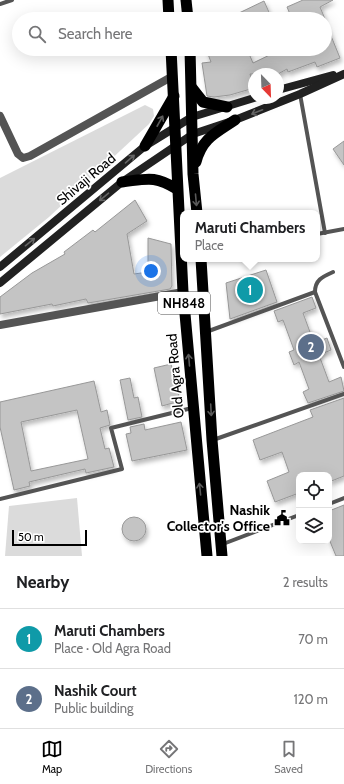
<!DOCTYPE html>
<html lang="en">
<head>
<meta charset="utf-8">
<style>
  :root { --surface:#fff; --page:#f2f2f2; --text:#202124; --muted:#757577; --line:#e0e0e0; --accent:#000 }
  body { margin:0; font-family:Cabin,sans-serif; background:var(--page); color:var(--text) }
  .controls { position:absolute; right:12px; bottom:12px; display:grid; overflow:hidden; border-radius:8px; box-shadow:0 4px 16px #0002 }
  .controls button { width:36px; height:36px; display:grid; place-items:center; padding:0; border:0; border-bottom:1px solid var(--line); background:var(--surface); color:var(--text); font:20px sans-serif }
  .compass { position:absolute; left:248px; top:68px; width:36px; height:36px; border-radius:50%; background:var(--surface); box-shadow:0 4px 16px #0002; rotate:157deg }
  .scale { position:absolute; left:12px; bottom:10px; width:75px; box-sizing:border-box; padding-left:4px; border:2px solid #000; border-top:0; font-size:11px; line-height:14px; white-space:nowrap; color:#000; -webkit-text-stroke:3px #fff; paint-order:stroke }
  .you { position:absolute; left:151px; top:271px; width:14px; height:14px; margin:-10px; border:3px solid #fff; border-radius:50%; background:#1a73e8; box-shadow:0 0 0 6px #1a73e833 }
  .badge { display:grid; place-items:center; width:26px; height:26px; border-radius:50%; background:var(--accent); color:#fff; font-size:13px; font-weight:700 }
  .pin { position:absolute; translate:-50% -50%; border:2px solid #fff; box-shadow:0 1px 4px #0006 }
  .popup { position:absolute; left:180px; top:210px; width:140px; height:52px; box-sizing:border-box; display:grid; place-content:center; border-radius:8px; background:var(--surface); filter:drop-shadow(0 1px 3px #0005); font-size:13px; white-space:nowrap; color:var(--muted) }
  .popup b { font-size:15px; color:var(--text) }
  .popup::after { content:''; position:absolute; left:50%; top:100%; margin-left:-8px; border:8px solid transparent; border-top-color:var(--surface) }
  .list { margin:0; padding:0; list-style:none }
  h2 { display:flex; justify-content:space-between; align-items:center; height:52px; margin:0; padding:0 16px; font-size:17px }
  h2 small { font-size:13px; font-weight:400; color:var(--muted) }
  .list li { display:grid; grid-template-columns:26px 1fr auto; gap:12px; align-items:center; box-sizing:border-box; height:60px; padding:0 16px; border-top:1px solid var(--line) }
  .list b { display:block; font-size:15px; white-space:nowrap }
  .list p { margin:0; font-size:13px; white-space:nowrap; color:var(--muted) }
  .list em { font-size:13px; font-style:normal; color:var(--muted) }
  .icon { flex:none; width:22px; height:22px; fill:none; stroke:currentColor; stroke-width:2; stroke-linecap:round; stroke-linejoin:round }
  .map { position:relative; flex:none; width:344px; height:556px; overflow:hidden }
  .search { position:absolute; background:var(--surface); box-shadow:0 4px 16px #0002; left:12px; right:12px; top:12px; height:44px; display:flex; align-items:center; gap:10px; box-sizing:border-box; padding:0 14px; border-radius:22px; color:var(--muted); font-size:15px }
  .sheet { height:172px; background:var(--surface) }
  nav { display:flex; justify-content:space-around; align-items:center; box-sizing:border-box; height:56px; border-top:1px solid var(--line); background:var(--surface); font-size:11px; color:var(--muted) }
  nav a { display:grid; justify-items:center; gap:2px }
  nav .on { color:var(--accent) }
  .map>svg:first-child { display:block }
  .green { fill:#dbdbdb }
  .building { fill:#c4c4c4; stroke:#989898; fill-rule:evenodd; filter:url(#shadow) }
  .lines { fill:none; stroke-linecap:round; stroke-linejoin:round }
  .service { stroke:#545454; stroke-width:4 }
  .minor { stroke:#545454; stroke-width:8 }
  .secondary { stroke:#212121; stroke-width:8 }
  .trunk { stroke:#000; stroke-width:11 }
  .oneway { stroke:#646464 }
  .oneway2 { stroke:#595959 }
  .labels { text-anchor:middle; stroke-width:3.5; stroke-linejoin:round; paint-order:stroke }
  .shield { fill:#fff; stroke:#4c4c4c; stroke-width:1 }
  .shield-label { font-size:13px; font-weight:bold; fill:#000 }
  .street-label { font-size:14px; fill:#000; stroke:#fff }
  .poi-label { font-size:14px; font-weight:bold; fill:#000; stroke:#fff; text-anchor:end }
</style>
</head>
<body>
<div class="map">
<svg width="344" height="556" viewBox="0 0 344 556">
  <defs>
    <filter id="shadow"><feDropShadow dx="2" dy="3.5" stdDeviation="2" flood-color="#0004"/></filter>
  </defs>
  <rect width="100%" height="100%" fill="#fff"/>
  <g class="green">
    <path d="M145,105L153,109L154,116L149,124L49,217L0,257V178Z"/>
    <path d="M77,498L82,556H5L9,506Z"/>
  </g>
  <g class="building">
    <path d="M303,0H333L320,7L325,19H292L287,7Z"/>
    <path d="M264,1L272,19H241L239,13Z"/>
    <path d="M325,21L340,58L317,67L315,62L288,72L287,69L278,74H250L254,88L230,95L214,97L207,96L202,63L211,62L206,49H247L253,63L282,49H290L291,52L299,49H325Z"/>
    <path d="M344,141V165L333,149Z"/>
    <path d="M135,200L147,221L127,234L134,274L148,272V238L171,244L172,286L170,289L100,301L88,303L86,299L53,306L52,304L0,314V297L32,273L65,254L64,252L93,230L95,232Z"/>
    <path d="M266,270L277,302L230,319L226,283Z"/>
    <path d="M312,297L316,308L303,313L314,343L327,338L331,350L319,355L329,382L341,377L344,391L308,403L303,392L309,389L299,362L294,365L289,352L294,350L283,320L278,322L274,311Z"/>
    <path d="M171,364L180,401L162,406L154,368Z"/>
    <path d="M130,378L134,398L138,397L142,417L128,420L120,380Z"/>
    <path d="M94,381L101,412L107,410L110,425L100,428L105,449L109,448L114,467L86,473L85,469L29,482L30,486L14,490L0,427V402ZM77,410L88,459L31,471L21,422Z"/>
    <path d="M344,398V476L329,482V475H299V493L275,502L267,481L289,472L282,452L260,460L253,440L313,417L310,410Z"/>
    <path d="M181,422L187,450L132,461L126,434L131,433L130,427L144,424L145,430Z"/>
    <path d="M344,505V556H336L329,539V511Z"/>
    <circle cx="134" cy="529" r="12"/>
  </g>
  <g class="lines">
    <g class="service">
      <path d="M0,4L12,0"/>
      <path d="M300,94L325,233"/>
      <path d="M317,234L344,229"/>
      <path d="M333,272C322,277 315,280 315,292L344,367"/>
      <path d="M206,332L315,292"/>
      <path d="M213,440L344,394"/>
      <path d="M0,499L122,469L111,428L192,408"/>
      <path d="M329,504L344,498"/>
      <path d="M223,544L299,515"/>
    </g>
    <g class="minor">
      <path d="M0,116L18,154L23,158L30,156L173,76"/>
      <path d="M0,325L183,292"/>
    </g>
    <g class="secondary">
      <path d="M278,90L333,75"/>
      <path d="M0,267L145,146L192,117L254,98"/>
      <path d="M0,283L122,182L193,134L235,120L300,94L344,74"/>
    </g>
    <g class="trunk">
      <path d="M168,0L169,19"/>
      <path d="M186,0L188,19"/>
      <path d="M171,49L183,292L207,556"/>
      <path d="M190,49L193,174L197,213"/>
      <path d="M192,88L203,102L227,107"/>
      <path d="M145,146L174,96"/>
      <path d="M196,162C202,138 216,133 235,120"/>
      <path d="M122,182C147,179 154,175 177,189"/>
      <path d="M201,259L212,440L222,556"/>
    </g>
  </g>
  <defs><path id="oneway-shaft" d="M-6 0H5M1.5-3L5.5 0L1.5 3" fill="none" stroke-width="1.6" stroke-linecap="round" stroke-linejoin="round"/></defs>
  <g class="oneway">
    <use href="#oneway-shaft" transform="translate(257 112) rotate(158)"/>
    <use href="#oneway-shaft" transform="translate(130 159) rotate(-41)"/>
    <use href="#oneway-shaft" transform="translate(104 197) rotate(140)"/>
    <use href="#oneway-shaft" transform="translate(30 242) rotate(-39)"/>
  </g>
  <g class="oneway2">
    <use href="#oneway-shaft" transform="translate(160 121) rotate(-61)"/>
    <use href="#oneway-shaft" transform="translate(196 200) rotate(85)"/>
    <use href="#oneway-shaft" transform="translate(189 360) rotate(-95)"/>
    <use href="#oneway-shaft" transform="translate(211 410) rotate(87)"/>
    <use href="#oneway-shaft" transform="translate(200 489) rotate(-96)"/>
  </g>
  <defs>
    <symbol id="civic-bare" viewBox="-9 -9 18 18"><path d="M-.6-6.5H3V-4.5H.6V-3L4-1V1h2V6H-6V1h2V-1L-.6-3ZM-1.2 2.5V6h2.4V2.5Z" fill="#000" stroke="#fff" stroke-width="2.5" paint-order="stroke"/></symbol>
  </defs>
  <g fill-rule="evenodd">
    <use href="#civic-bare" x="271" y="507" width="22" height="22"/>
  </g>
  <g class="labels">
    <rect class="shield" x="158" y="292" width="52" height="22" rx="3"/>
    <g class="shield-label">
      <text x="184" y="308">NH848</text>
    </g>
    <g class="street-label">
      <text transform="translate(86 179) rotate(-40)" y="5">Shivaji Road</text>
      <text transform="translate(175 376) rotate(-95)" y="5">Old Agra Road</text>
    </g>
    <g class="poi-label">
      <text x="270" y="515">Nashik<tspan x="270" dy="16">Collector's Office</tspan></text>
    </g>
  </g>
</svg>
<div class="controls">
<button><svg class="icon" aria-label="locate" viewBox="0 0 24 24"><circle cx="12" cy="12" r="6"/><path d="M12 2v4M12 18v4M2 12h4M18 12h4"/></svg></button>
<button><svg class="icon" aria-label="layers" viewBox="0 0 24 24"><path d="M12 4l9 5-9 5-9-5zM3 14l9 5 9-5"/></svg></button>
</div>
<svg class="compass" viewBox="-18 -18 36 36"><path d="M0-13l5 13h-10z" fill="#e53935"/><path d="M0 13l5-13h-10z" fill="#757577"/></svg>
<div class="scale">50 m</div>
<div class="you"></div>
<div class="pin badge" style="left:250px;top:290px;background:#0f9aa8">1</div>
<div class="popup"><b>Maruti Chambers</b>Place</div>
<div class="pin badge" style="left:311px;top:347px;background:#5c6f8a">2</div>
<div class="search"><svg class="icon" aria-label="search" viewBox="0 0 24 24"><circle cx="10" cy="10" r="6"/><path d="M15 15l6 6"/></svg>Search here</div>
</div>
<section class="sheet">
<h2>Nearby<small>2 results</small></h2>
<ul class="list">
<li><span class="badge" style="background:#0f9aa8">1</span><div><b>Maruti Chambers</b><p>Place · Old Agra Road</p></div><em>70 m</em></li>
<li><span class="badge" style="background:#5c6f8a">2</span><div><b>Nashik Court</b><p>Public building</p></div><em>120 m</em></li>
</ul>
</section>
<nav>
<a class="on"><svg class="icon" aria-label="map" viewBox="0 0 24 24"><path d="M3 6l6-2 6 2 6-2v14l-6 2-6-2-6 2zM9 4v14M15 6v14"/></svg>Map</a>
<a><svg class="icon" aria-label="directions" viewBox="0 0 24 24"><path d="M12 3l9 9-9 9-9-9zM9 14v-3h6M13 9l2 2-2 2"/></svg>Directions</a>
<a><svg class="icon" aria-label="saved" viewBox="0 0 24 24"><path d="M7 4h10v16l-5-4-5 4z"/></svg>Saved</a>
</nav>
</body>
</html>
